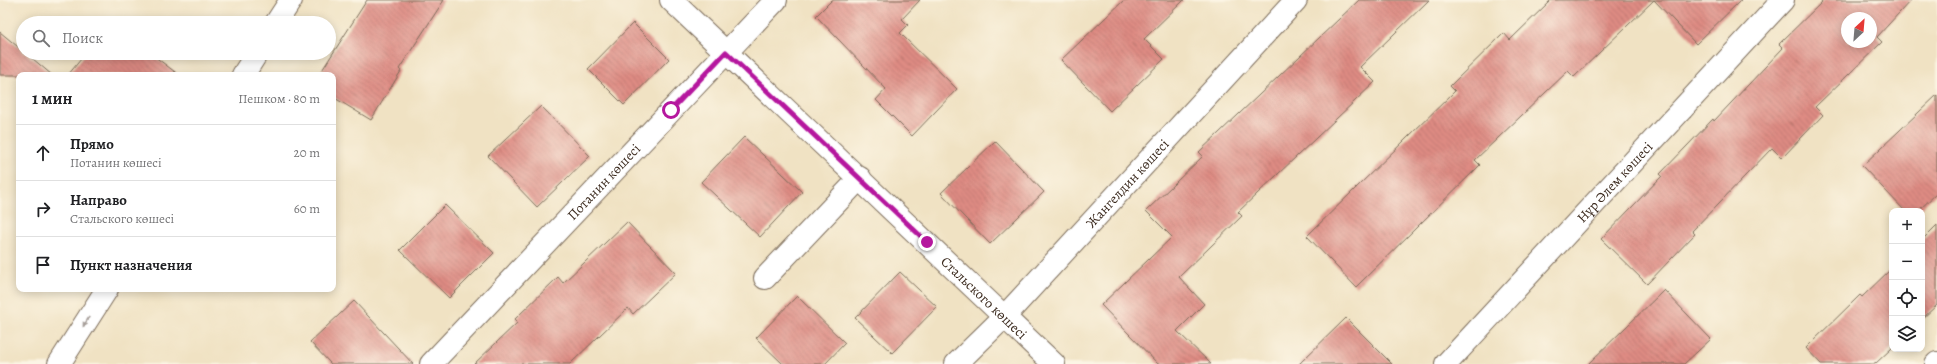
<!DOCTYPE html>
<html lang="ru">
<head>
<meta charset="utf-8">
<style>
  :root { --surface:#fff; --page:#f6f6f6; --text:#202124; --muted:#757577; --line:#e0e0e0 }
  body { margin:0; font-family:Alegreya,serif; background:var(--page); color:var(--text) }
  .controls { position:absolute; right:12px; bottom:12px; display:grid; overflow:hidden; border-radius:8px; box-shadow:0 2px 10px #0003 }
  .controls button { width:36px; height:36px; display:grid; place-items:center; padding:0; border:0; border-bottom:1px solid var(--line); background:var(--surface); color:var(--text); font:20px sans-serif }
  .compass { position:absolute; left:1841px; top:12px; width:36px; height:36px; border-radius:50%; background:var(--surface); box-shadow:0 2px 10px #0003; rotate:26deg }
  .stop { position:absolute; width:12px; height:12px; margin:-9px; border:3px solid #b5179e; border-radius:50%; background:#fff }
  .stop.end { background:#b5179e; border-color:#fff; box-shadow:0 1px 4px #0008 }
  .list { margin:0; padding:0; list-style:none }
  h2 { display:flex; justify-content:space-between; align-items:center; height:52px; margin:0; padding:0 16px; font-size:17px }
  h2 small { font-size:13px; font-weight:400; color:var(--muted) }
  .list li { display:grid; grid-template-columns:26px 1fr auto; gap:12px; align-items:center; box-sizing:border-box; height:56px; padding:0 16px; border-top:1px solid var(--line) }
  .list b { display:block; font-size:15px; white-space:nowrap }
  .list p { margin:0; font-size:13px; white-space:nowrap; color:var(--muted) }
  .list em { font-size:13px; font-style:normal; color:var(--muted) }
  .icon { flex:none; width:22px; height:22px; fill:none; stroke:currentColor; stroke-width:2; stroke-linecap:round; stroke-linejoin:round }
  .map { position:relative; flex:none; width:1937px; height:364px; overflow:hidden }
  .search { position:absolute; background:var(--surface); box-shadow:0 2px 10px #0003; left:16px; top:16px; width:320px; height:44px; display:flex; align-items:center; gap:10px; box-sizing:border-box; padding:0 14px; border-radius:22px; color:var(--muted); font-size:15px }
  .panel { position:absolute; background:var(--surface); box-shadow:0 2px 10px #0003; left:16px; top:72px; width:320px; height:220px; border-radius:8px }
  .map>svg:first-child { display:block }
  .building { fill:url(#building-back-hatch); fill-rule:evenodd }
  .lines { fill:none; stroke-linecap:round; stroke-linejoin:round }
  .minor-casing { stroke:#7a6a58; stroke-width:24 }
  .major-casing { stroke:#7a6a58; stroke-width:24 }
  .minor { stroke:#fff; stroke-width:22 }
  .major { stroke:#fff; stroke-width:22 }
  .oneway { fill:#a79f9a }
  .route { stroke:#b5179e; stroke-width:5 }
  .labels { text-anchor:middle; stroke-width:3; stroke-linejoin:round; paint-order:stroke }
  .street-label { font-size:14px; fill:#3b2a1e; stroke:#fcf5e5 }
</style>
</head>
<body>
<div class="map">
<svg width="1937" height="364" viewBox="0 0 1937 364">
  <defs>
    <pattern id="building-back-hatch" width="6" height="6" patternUnits="userSpaceOnUse"><rect width="6" height="6" fill="#de8b83"/><path d="M-1 5l2 2M0 0l6 6M5-1l2 2" fill="none" stroke="#b5726b"/></pattern>
  </defs>
  <rect width="100%" height="100%" fill="#fcf5e5"/>
  <filter id="ink" filterUnits="userSpaceOnUse"><feTurbulence type="fractalNoise" baseFrequency=".025" numOctaves="2"/><feDisplacementMap in="SourceGraphic" scale="8" xChannelSelector="R" yChannelSelector="G"/><feConvolveMatrix kernelMatrix="1 2 1 2 8 2 1 2 1" color-interpolation-filters="sRGB"/></filter>
  <filter id="wash" filterUnits="userSpaceOnUse"><feTurbulence type="fractalNoise" baseFrequency=".012" numOctaves="4" result="noise"/><feDisplacementMap in="SourceGraphic" scale="16" xChannelSelector="R" yChannelSelector="G"/><feGaussianBlur stdDeviation="0.9" result="paint"/><feColorMatrix in="noise" values="0 0 0 0 0 0 0 0 0 0 0 0 0 0 0 0 0 1.4 0 .05"/><feComposite in="paint" operator="in"/></filter>
  <g filter="url(#wash)">
    <rect width="100%" height="100%" fill="#f0e2c3"/>
    <g id="blocks">
      <g class="building">
        <path d="M367,0H444L399,69L401,71L371,120L333,97V75H319Z"/>
        <path d="M832,0H920L902,19L908,25L900,33L957,89L912,136L876,100L886,89L816,16Z"/>
        <path d="M1124,0H1184L1144,39L1164,59L1110,111L1061,60Z"/>
        <path d="M1359,0H1429L1360,67L1375,82L1238,212L1242,216L1179,277L1204,304L1177,331L1211,364H1158L1101,305L1172,237L1146,211L1203,156L1199,152Z"/>
        <path d="M1551,0H1654L1574,77L1568,71L1475,160L1480,165L1356,287L1307,236L1455,91L1450,86L1504,33L1510,40Z"/>
        <path d="M1654,0H1741L1696,44Z"/>
        <path d="M1824,0H1911L1877,37L1882,42L1815,107L1823,115L1782,158L1772,148L1692,231L1695,234L1647,284L1601,239L1662,176L1660,174L1713,119L1714,121L1783,48L1779,44ZM1847,18H1871V42H1847Z"/>
        <path d="M633,23L669,59L624,105L588,69Z"/>
        <path d="M0,32L23,51V53H26L52,75H0Z"/>
        <path d="M86,53H150L179,75H68Z"/>
        <path d="M1937,95V193L1918,211H1905L1862,166Z"/>
        <path d="M541,106L590,156L537,207L488,156Z"/>
        <path d="M744,137L802,192L760,237L701,182Z"/>
        <path d="M995,141L1044,192L990,244L941,193Z"/>
        <path d="M445,205L494,253L449,298L400,250Z"/>
        <path d="M627,222L676,273L633,314L628,308L570,364H474L518,322L515,319L558,277L563,283Z"/>
        <path d="M1937,225V305L1922,319V240Z"/>
        <path d="M1892,268V348L1875,364H1821L1806,348L1860,295L1862,297Z"/>
        <path d="M900,272L937,307L892,353L855,318Z"/>
        <path d="M1664,290L1711,339L1684,364H1588Z"/>
        <path d="M797,296L845,343L825,364H783L756,338Z"/>
        <path d="M354,301L413,364H331L310,342Z"/>
        <path d="M1346,318L1392,364H1299Z"/>
      </g>
    </g>
  </g>
  <g filter="url(#ink)">
    <use href="#blocks" fill-opacity="0" stroke="#7a6a58" stroke-width="1"/>
    <g class="lines">
      <defs>
        <g id="minor">
          <path id="s1" d="M671,0L1054,364"/>
          <path d="M765,278L860,178"/>
          <path id="s2" d="M431,364L776,0"/>
          <path id="s3" d="M956,364L1005,316L1296,0"/>
          <path id="s4" d="M1446,364L1783,0"/>
          <path d="M1936,364L1937,363"/>
        </g>
        <g id="major">
          <path d="M276,23L291,0"/>
          <path d="M243,75L257,53"/>
          <path d="M59,364L107,289"/>
        </g>
      </defs>
      <use href="#minor" class="minor-casing"/>
      <use href="#major" class="major-casing"/>
      <use href="#minor" class="minor"/>
      <use href="#major" class="major"/>
    </g>
    <defs><path id="oneway-solid" d="M-6-.8H1V-3.2L6.5 0L1 3.2V.8H-6Z"/></defs>
    <use class="oneway" href="#oneway-solid" transform="translate(86 322) rotate(122)"/>
  </g>
  <g class="lines" filter="url(#ink)">
    <path class="route" d="M671,110L726,52L927,242"/>
  </g>
  <g class="labels">
    <g class="street-label">
      <text dy="5" stroke="none"><textPath href="#s2" startOffset="251">Потанин көшесі</textPath></text>
      <text dy="5" stroke="none"><textPath href="#s4" startOffset="248">Нұр Әлем көшесі</textPath></text>
      <text dy="5" stroke="none"><textPath href="#s3" startOffset="249">Жангелдин көшесі</textPath></text>
      <text dy="5" stroke="none"><textPath href="#s1" startOffset="432">Стальского көшесі</textPath></text>
    </g>
  </g>
</svg>
<div class="controls">
<button>+</button>
<button>−</button>
<button><svg class="icon" aria-label="locate" viewBox="0 0 24 24"><circle cx="12" cy="12" r="6"/><path d="M12 2v4M12 18v4M2 12h4M18 12h4"/></svg></button>
<button><svg class="icon" aria-label="layers" viewBox="0 0 24 24"><path d="M12 4l9 5-9 5-9-5zM3 14l9 5 9-5"/></svg></button>
</div>
<svg class="compass" viewBox="-18 -18 36 36"><path d="M0-13l5 13h-10z" fill="#e53935"/><path d="M0 13l5-13h-10z" fill="#757577"/></svg>
<div class="stop" style="left:671px;top:110px"></div>
<div class="stop end" style="left:927px;top:242px"></div>
<div class="search"><svg class="icon" aria-label="search" viewBox="0 0 24 24"><circle cx="10" cy="10" r="6"/><path d="M15 15l6 6"/></svg>Поиск</div>
<section class="panel">
<h2>1 мин<small>Пешком · 80 m</small></h2>
<ul class="list">
<li><svg class="icon" aria-label="ahead" viewBox="0 0 24 24"><path d="M12 20V5M6 11l6-6 6 6"/></svg><div><b>Прямо</b><p>Потанин көшесі</p></div><em>20 m</em></li>
<li><svg class="icon" aria-label="right" viewBox="0 0 24 24"><path d="M7 20v-9h11M14 6l5 5-5 5"/></svg><div><b>Направо</b><p>Стальского көшесі</p></div><em>60 m</em></li>
<li><svg class="icon" aria-label="arrive" viewBox="0 0 24 24"><path d="M6 21V4h12l-3 4 3 4H6"/></svg><div><b>Пункт назначения</b></div></li>
</ul>
</section>
</div>
</body>
</html>
